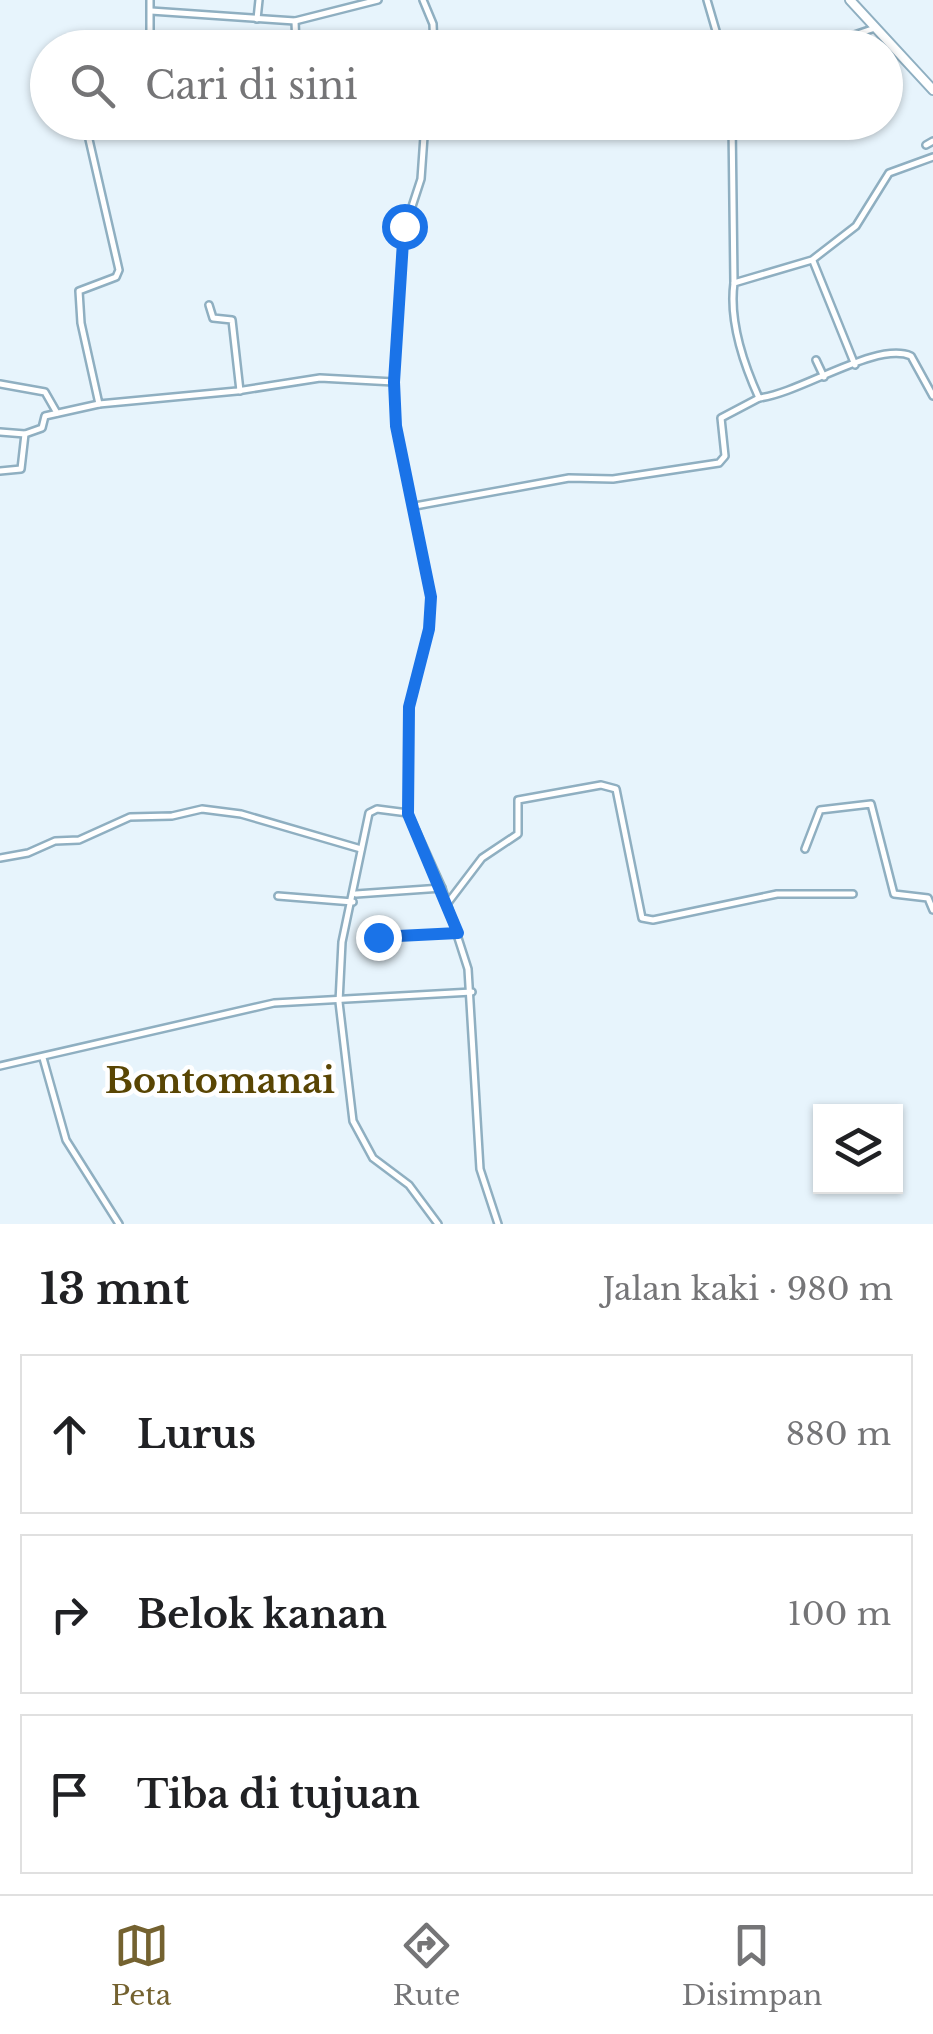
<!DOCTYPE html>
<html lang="id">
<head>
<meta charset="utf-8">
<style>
  :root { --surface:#fff; --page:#f6f6f6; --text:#202124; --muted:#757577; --line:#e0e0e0; --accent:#746230 }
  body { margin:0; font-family:"Libre Baskerville",serif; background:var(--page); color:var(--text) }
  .controls { position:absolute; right:30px; bottom:30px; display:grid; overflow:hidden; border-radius:0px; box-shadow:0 2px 8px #0004 }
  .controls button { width:90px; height:90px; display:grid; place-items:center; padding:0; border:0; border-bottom:2px solid var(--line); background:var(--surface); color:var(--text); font:50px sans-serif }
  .stop { position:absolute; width:30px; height:30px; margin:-22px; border:8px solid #1a73e8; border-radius:50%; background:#fff }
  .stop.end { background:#1a73e8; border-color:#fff; box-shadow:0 2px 10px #0008 }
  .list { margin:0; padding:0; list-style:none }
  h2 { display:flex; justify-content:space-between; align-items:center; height:130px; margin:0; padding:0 40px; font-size:42px }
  h2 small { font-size:32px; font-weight:400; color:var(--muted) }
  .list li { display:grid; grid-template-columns:65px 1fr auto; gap:30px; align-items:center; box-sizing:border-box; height:160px; margin:0 20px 20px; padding:0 20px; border:2px solid var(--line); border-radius:0px }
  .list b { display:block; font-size:38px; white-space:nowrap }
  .list em { font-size:32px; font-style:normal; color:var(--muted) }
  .icon { flex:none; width:55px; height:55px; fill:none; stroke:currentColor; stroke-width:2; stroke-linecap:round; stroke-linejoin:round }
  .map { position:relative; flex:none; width:933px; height:1224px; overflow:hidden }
  .search { position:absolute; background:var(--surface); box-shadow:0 2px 8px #0004; left:30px; right:30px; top:30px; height:110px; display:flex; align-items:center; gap:25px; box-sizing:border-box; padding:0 35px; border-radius:55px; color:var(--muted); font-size:38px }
  .sheet { height:670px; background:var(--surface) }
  nav { display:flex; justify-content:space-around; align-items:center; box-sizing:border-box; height:140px; border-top:2px solid var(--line); background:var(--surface); font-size:28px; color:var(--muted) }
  nav a { display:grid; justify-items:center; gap:5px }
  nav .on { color:var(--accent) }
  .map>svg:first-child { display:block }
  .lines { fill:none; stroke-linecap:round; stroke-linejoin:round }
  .minor-casing { stroke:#8fafc1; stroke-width:10 }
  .major-casing { stroke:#8fafc1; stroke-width:12 }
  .minor { stroke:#fff; stroke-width:5 }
  .major { stroke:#fff; stroke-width:8 }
  .route { stroke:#1a73e8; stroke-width:12 }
  .labels { text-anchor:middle; stroke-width:9; stroke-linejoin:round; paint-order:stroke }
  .quarter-label { font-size:35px; font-weight:bold; fill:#594503; stroke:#fff }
</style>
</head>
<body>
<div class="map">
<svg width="933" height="1224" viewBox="0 0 933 1224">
  <rect width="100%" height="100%" fill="#e7f4fc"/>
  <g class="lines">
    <defs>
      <g id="minor">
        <path d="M423,0L433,24L434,48"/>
        <path d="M707,0L721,48"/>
        <path d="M151,11L295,21L378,0"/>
        <path d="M257,19L259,0"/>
        <path d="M295,21L296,48"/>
        <path d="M721,46L751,48"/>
        <path d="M150,48V0"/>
        <path d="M816,48L875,28"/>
        <path d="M85,122L119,270L116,277L79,291L81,323L99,404L237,391L320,378L394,382"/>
        <path d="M425,122L421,179L403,234L394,382L396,426L431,597L429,629L409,707L408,813L442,888L468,969L480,1169L498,1224"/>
        <path d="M732,122L734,283"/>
        <path d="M926,145L933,141"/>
        <path d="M933,157L889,173L856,226L812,260L734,283C729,320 744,365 759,398C801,393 876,341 911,356L933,396"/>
        <path d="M813,261L855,365"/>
        <path d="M209,305L213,318L232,320L240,391"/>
        <path d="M816,360L824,377"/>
        <path d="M0,384L45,392L57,413"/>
        <path d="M0,432L25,434"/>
        <path d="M0,471L21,469L25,434L42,428L45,416L99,404"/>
        <path d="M415,506L569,478L613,479L719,463L725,456L721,418L759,398"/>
        <path d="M408,813L377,809L369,813L342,942L339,1002L353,1121L373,1158L409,1185L438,1224"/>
        <path d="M805,849L820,810L871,804L894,894L928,898L933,910"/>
        <path d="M0,858L28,853L55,841L79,840L130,817L172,816L202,809L241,814L361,849"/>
        <path d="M356,894L442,888"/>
        <path d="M278,896L353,902"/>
        <path d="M447,904L482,858L518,834V800L601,785L616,789L642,918L653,920L777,894H853"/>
        <path d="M378,937L458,933"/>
        <path d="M43,1058L66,1140L119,1224"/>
        <path d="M0,1066L274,1003L472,992"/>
      </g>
      <path id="major" d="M850,0L933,90"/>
    </defs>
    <use href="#minor" class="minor-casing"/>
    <use href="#major" class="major-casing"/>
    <use href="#minor" class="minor"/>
    <use href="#major" class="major"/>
  </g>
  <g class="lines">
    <path class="route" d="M378,937L458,933L408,814L409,707L429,629L431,597L396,426L394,382L404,226"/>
  </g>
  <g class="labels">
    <g class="quarter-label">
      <text x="220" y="1093">Bontomanai</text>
    </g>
  </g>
</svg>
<div class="controls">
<button><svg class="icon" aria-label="layers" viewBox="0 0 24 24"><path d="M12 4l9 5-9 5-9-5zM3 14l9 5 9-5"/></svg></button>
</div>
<div class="stop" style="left:404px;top:226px"></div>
<div class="stop end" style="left:378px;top:937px"></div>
<div class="search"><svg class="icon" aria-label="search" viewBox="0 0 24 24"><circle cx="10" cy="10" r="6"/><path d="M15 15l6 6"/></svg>Cari di sini</div>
</div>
<section class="sheet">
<h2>13 mnt<small>Jalan kaki · 980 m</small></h2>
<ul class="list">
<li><svg class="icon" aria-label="ahead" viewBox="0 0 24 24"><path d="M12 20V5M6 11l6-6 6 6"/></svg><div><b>Lurus</b></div><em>880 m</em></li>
<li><svg class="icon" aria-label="right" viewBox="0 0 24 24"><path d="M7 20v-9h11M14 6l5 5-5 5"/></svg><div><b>Belok kanan</b></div><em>100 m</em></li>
<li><svg class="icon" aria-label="arrive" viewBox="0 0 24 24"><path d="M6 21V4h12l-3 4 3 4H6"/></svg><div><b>Tiba di tujuan</b></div></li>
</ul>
</section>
<nav>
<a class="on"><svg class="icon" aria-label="map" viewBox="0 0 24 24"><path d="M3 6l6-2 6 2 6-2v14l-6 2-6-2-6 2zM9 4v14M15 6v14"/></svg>Peta</a>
<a><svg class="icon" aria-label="directions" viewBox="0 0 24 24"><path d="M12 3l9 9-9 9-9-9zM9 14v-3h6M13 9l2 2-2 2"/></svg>Rute</a>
<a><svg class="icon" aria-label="saved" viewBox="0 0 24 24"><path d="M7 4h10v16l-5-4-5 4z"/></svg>Disimpan</a>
</nav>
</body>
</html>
